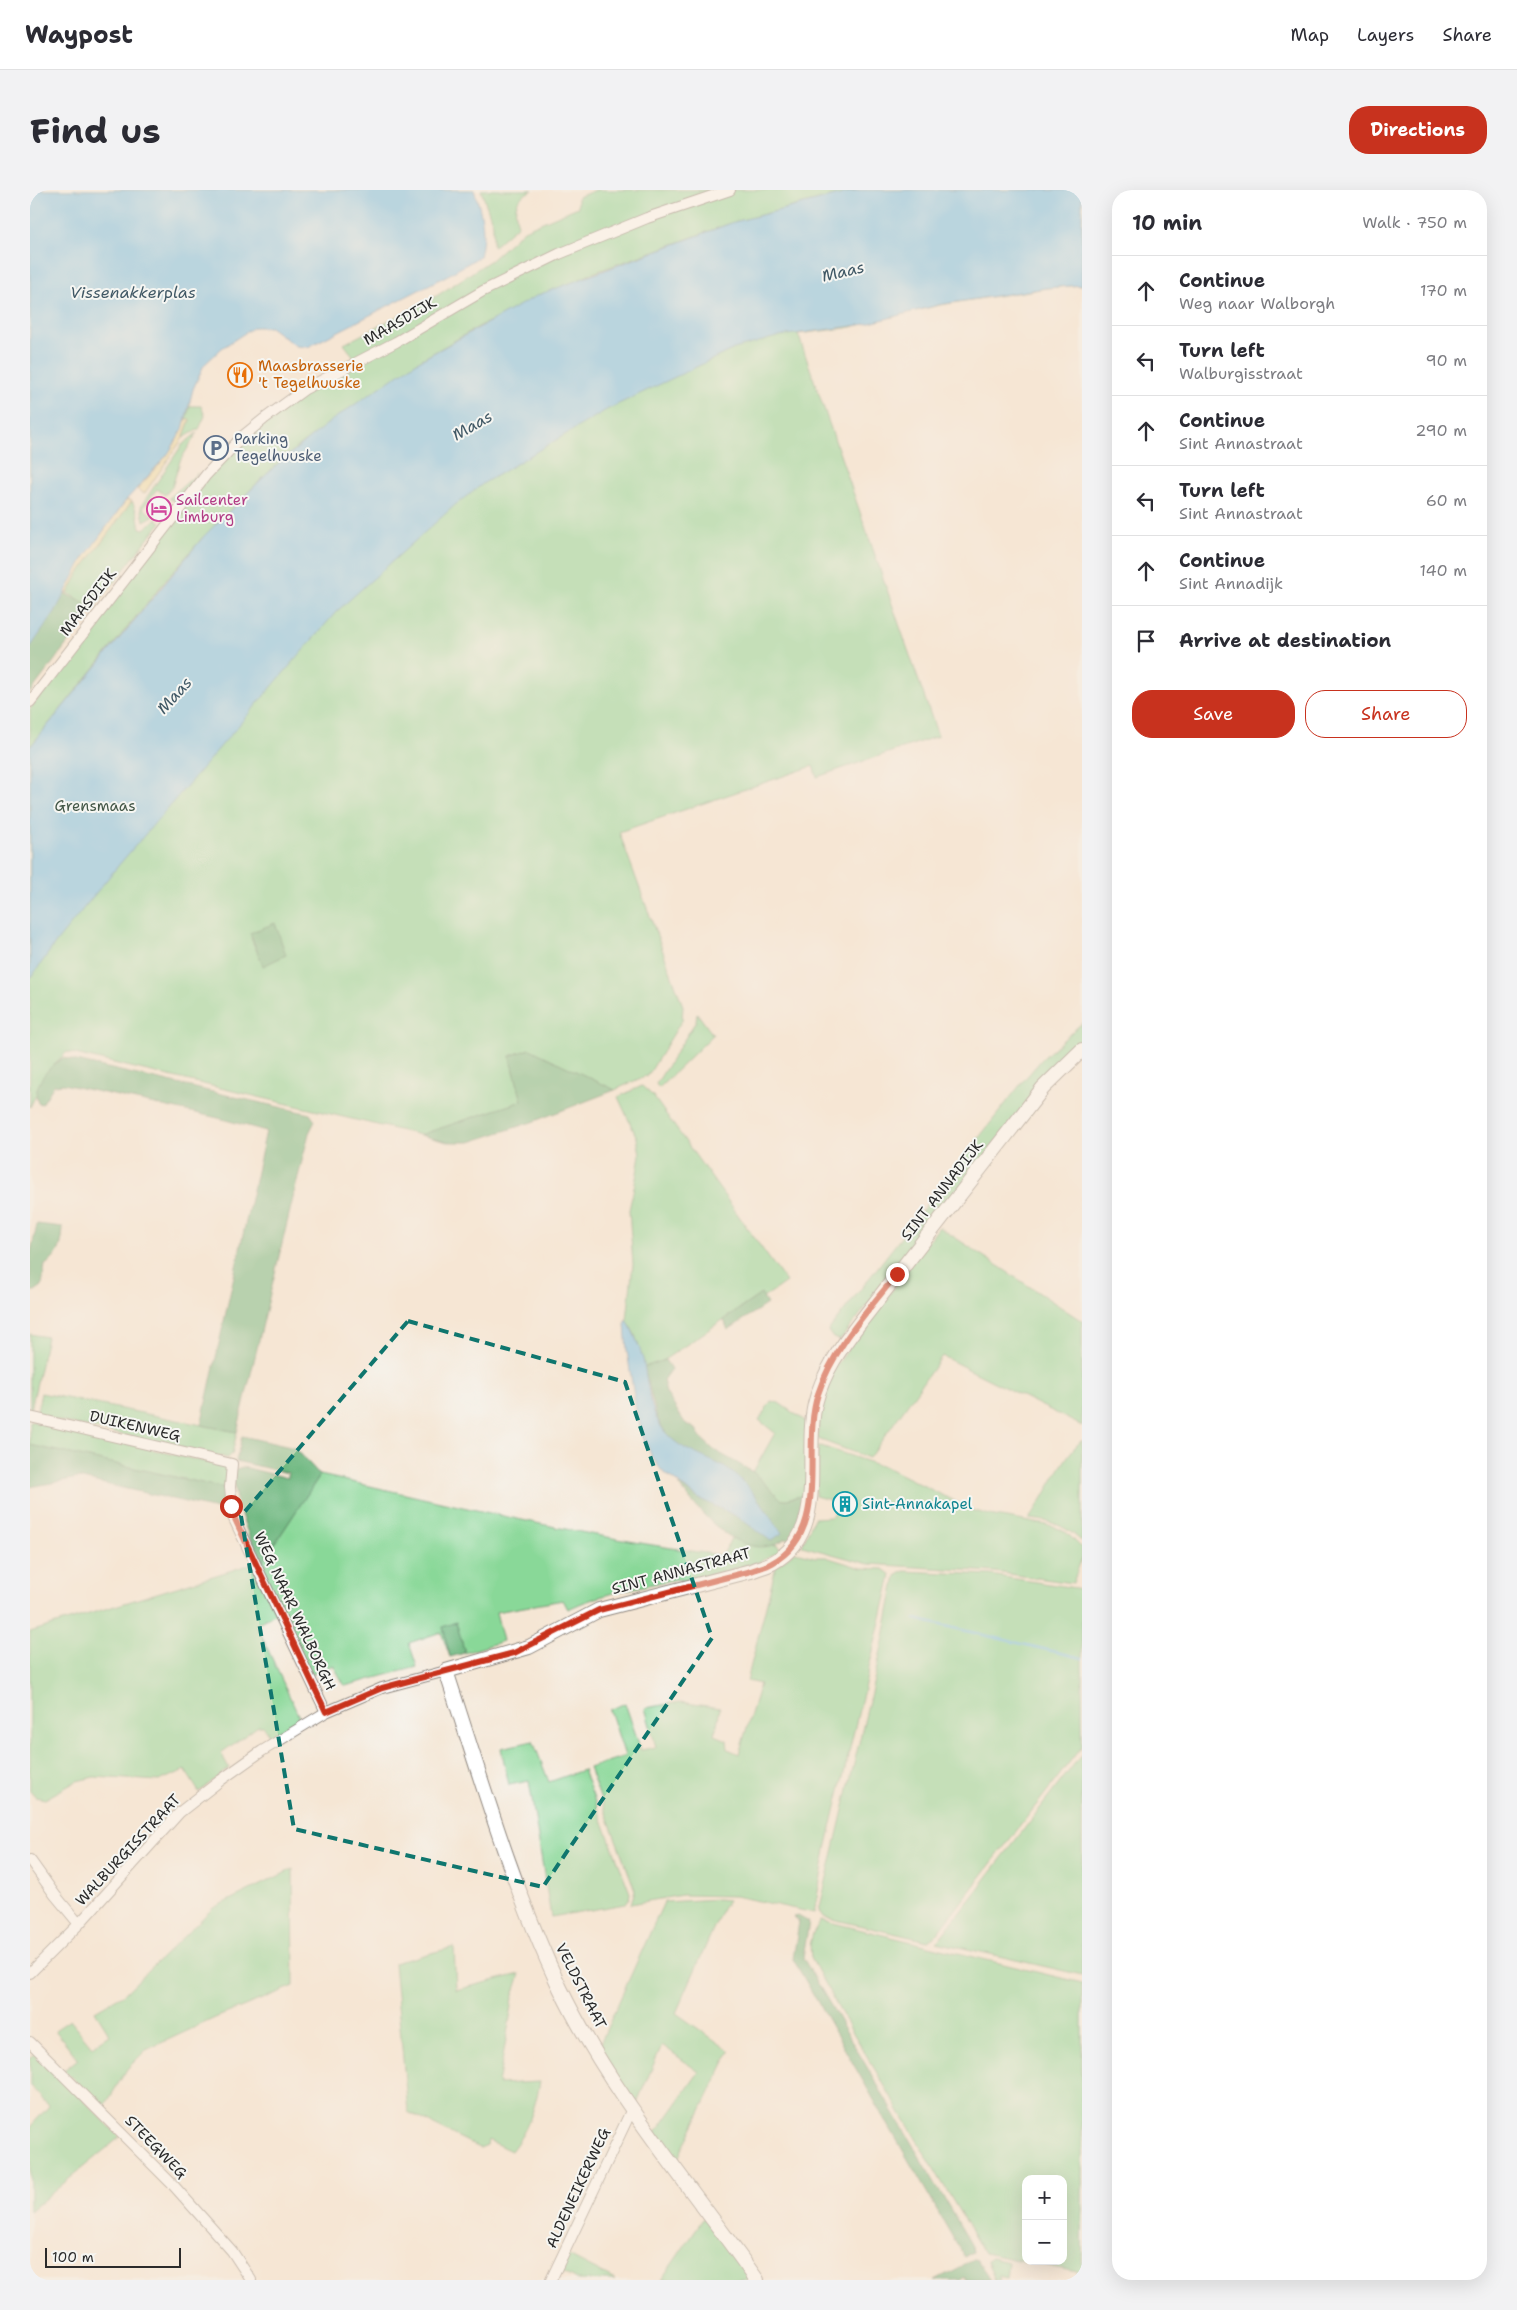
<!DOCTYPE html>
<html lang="en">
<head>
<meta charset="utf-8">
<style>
  :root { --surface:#fff; --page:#f2f2f3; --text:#2b2b33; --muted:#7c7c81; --line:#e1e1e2; --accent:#c8321e }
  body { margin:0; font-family:"Shantell Sans",sans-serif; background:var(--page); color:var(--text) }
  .controls { position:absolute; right:15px; bottom:15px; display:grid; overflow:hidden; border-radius:10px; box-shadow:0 5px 20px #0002 }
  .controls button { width:45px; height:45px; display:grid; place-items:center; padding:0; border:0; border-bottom:1px solid var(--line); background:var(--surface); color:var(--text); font:25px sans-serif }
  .scale { position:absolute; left:15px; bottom:12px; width:136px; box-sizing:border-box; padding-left:5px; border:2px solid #2b2b2b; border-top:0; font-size:14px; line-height:18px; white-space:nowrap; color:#2b2b2b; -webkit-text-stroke:4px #f6f6f2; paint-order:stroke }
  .stop { position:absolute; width:15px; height:15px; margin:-11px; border:4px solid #c8321e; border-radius:50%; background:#fff }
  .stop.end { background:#c8321e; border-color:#fff; box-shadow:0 1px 5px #0008 }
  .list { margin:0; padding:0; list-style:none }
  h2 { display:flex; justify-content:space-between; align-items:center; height:65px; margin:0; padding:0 20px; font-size:21px }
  h2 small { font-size:16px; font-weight:400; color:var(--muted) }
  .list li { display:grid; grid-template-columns:32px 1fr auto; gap:15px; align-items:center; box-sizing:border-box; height:70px; padding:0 20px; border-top:1px solid var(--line) }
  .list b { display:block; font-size:19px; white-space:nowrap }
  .list p { margin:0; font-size:16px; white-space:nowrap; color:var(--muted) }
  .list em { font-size:16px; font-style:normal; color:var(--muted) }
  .actions { display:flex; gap:10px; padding:15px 20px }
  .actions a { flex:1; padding:11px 0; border:1px solid var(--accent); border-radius:20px; text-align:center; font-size:18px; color:var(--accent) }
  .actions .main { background:var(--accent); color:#fff }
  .icon { flex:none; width:28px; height:28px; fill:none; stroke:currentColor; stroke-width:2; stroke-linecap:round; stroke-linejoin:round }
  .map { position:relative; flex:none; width:1052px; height:2090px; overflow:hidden; border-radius:20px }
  header { display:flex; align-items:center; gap:30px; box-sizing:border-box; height:70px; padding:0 25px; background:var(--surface); border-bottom:1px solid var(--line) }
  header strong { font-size:24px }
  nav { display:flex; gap:28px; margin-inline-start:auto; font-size:18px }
  .intro { display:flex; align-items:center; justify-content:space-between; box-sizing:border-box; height:120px; padding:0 30px }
  h1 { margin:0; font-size:35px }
  .button { padding:12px 22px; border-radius:20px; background:var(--accent); color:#fff; font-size:18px; font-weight:700 }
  main { display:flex; gap:30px; padding:0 30px }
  aside { flex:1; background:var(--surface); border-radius:20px; box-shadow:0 5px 20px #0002 }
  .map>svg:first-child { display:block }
  .green { fill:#89d898; stroke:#5a8262; fill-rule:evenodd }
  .forest { fill:#6eb880; stroke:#4c7256 }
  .sand { fill:#eeda9e; stroke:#8c8264 }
  .water { fill:#71c0eb; stroke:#4e768b }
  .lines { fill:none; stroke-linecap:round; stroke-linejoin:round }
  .stream { stroke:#71c0eb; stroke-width:2.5 }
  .street-casing { stroke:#908880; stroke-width:12 }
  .secondary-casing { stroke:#908880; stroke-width:16 }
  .street { stroke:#fff; stroke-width:10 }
  .secondary { stroke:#fff; stroke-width:14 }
  .route { stroke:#c8321e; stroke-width:6 }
  .marked { fill:none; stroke:#0f766e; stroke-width:4; stroke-dasharray:10 6; stroke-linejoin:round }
  .labels { text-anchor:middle; stroke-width:4; stroke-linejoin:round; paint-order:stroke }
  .street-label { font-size:15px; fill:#2b2b2b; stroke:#f6f6f2 }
  .food-label { font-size:15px; fill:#c56008; stroke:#f6f6f2; text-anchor:start }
  .service-label { font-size:15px; fill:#4e5e75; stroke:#f6f6f2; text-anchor:start }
  .hotel-label { font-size:15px; fill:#b23c85; stroke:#f6f6f2; text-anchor:start }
  .park-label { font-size:15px; fill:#425646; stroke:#f6f6f2 }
  .culture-label { font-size:15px; fill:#0d838f; stroke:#f6f6f2; text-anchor:start }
  .water-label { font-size:16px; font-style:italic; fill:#405865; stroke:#f6f6f2 }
</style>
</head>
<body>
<header>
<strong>Waypost</strong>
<nav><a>Map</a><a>Layers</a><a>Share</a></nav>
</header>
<div class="intro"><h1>Find us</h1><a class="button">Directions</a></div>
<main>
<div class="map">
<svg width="1052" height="2090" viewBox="0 0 1052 2090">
  <rect width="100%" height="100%" fill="#f6f6f2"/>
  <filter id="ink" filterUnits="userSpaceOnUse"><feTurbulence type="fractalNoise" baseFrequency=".02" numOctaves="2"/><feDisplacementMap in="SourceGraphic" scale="10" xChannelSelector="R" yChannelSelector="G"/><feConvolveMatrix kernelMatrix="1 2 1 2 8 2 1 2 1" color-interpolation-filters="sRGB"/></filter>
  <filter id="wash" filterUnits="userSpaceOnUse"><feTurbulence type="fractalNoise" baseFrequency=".0096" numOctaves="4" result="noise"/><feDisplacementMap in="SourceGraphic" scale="20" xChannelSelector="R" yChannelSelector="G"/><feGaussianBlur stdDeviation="1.12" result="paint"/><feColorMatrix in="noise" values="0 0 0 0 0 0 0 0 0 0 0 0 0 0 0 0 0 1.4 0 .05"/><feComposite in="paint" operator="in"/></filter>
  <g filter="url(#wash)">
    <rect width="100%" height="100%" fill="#f5e6d4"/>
    <g class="green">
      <path d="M451,0H503C485,8 483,17 488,35L463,57V34Z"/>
      <path d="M566,0H828L704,32L563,83L450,136L387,172L266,258L219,301L174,346L136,390L0,557V519L177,288L222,242L256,216L319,180L324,167L314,154L408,105L461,70L494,40L548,17V7Z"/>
      <path d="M1052,43V95L1017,98L910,115L817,138L768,144L908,546L787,587L783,576L589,642L653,816L652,830L617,887L615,886L585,900L499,859L480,866L492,911L390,945L37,862L19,879L0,917V600L386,220ZM232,739L233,775L221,748L226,740Z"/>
      <path d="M160,216H171L175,226L169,239L153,248L160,230L156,229Z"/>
      <path d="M167,243L150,271L142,297L135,305L127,299L113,318L123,326L114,331L111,316L152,255Z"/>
      <path d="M168,283L146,312L139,308Z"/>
      <path d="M102,311L107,322L110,338L114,339L126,329L131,332L64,418L38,403L48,384Z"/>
      <path d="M667,823L683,845L629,898L626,894L666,831Z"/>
      <path d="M1052,833V852L1030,871L810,1150L803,1148L798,1141L994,890L1013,868Z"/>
      <path d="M612,896L623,906L756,1092L733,1108L731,1104L631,1172L614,1177L605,1145L597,1130L603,1074L599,1020L607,984L610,964L607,948L588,907Z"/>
      <path d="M909,1037L1052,1131V1236L912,1166L839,1268L788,1249V1225L800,1184Z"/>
      <path d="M0,1144L17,1147L0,1224Z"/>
      <path d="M11,1203L207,1242L202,1264L198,1268L6,1226Z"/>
      <path d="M741,1211L749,1213L778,1233L776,1305L752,1310L723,1282L745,1243L729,1230Z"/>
      <path d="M0,1231L197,1277L199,1299L0,1255Z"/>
      <path d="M1052,1250V1349L1051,1351C1035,1335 1021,1331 999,1329C1018,1304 1030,1270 1052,1250Z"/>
      <path d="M791,1256L860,1279L942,1320L959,1325L1023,1336L1037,1343L1052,1358V1367L1043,1393L964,1382L839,1374L772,1356L784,1328L801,1327L807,1319L824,1316L821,1308L807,1312L785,1306L788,1257Z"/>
      <path d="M290,1285C423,1314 556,1348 691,1365L695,1361L701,1348L723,1356L747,1355L751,1360L729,1372L655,1391L646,1389C610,1397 572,1403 538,1419L533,1410L466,1422L473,1451L435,1463L426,1432L413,1437L420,1467L411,1442L379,1453L387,1477L315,1496L303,1475L281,1485L230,1376Z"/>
      <path d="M765,1362L785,1367H796L831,1378L853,1379L861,1385L796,1659L784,1723L705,1706L652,1705L601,1714L605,1700L559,1578L595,1566L580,1520L595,1513L611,1560L626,1557L615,1518L650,1512L690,1518L685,1545L697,1550L698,1559L709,1564L730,1494L717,1491L746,1376Z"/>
      <path d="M222,1374L246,1423L226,1434L270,1529L241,1548L233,1536H228L191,1563L199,1578L169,1602L155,1580L129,1591L64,1587L47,1591L15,1609L5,1607L0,1601V1442Z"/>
      <path d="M874,1381L960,1385L1052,1399V1556L905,1746L898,1751L793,1727L789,1721L853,1452L866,1386Z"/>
      <path d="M503,1551L519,1592L553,1580L600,1703L599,1709L595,1714L521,1727L499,1591L479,1595L471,1558Z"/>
      <path d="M1052,1564V1785L907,1752Z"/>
      <path d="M263,1679L264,1796L185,1828L116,1860L97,1879L73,1919L34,1880L48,1869L25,1840L40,1830L62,1857L80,1845L65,1821L94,1804L183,1718Z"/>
      <path d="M688,1709L698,1710L692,1719L646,1823L700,1861L646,1972L625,1944L669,1882L632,1855L605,1917L568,1858L634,1712Z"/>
      <path d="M791,1730L1052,1793V2083L954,2063L806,1814L781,1768L780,1755L783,1743ZM996,1989H1033V2071H996Z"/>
      <path d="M424,1757L426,1800L490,1784L481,1812L482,1816L468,1894L510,1892C505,1918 498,1940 481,1961L458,1950L457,1955L450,1958L378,1922L364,1773Z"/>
      <path d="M7,1863L90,1947L0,2021V1937L19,1916L0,1896V1869Z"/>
      <path d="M675,2026L722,2090H631Z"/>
      <path d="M537,2065L585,2090H546L530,2081Z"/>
      <path d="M961,2068L979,2072L977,2088L968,2086L970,2090H965L957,2071Z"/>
    </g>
    <g class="forest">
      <path d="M34,403L64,418L0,503V458Z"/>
      <path d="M245,733L256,765L233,776L220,743Z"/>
      <path d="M500,859L585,900L502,932L440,952H417L390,945L492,911L480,866Z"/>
      <path d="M33,868L280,924L285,931L279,943L269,983L207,1242L171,1235L236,941L188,928L33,894L24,895L12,914L8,913C1,896 19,876 33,868Z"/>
      <path d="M7,1034L33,1037C32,1054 30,1066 15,1075L12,1096L5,1101H0V1066Z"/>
      <path d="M731,1104L737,1114L698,1140L694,1130Z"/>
      <path d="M635,1170L641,1179L633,1190L636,1203L655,1233L666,1239L670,1247L684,1260L723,1282L752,1310L776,1305L772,1327L760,1351L756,1348C717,1378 671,1325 649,1295L668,1308L708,1327L741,1350L694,1277L650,1257L635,1242L627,1228L614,1177Z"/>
      <path d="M212,1246L265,1258L290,1285L230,1376L206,1311L203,1285L206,1279L213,1277L258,1288V1283L206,1271Z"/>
      <path d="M0,1255L199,1299L200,1322L48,1288L0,1297Z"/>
      <path d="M426,1432L435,1463L420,1467L413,1437Z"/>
      <path d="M768,1726L779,1732L773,1768L942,2056L943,2062L934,2067L763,1769L769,1732L763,1727Z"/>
      <path d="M946,2069L961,2090H937L935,2087L930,2090H905Z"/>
    </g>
    <g class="sand">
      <path d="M156,229H160L153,248L114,304L107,299C126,279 147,257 156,229Z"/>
      <path d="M97,309L102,311L48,384L38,403H34L53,369Z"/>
    </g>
    <g class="water">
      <path d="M0,0H444C452,24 456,41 450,66L447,68L418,85L278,157L266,156L240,137H224L192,158L174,175L163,199L153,239L138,264L97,309L53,369L25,422L0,458Z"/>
      <path d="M828,0H1052V95L1015,98L908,115L836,134L750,146L704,159L578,219L454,293L425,315L306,422L88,676L27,751L0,789V557L174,346L245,276L302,230L387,172L508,105L704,32Z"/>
      <path d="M597,1130C604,1143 609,1155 613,1169C618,1193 619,1222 635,1242C651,1261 673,1265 694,1277C720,1292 735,1320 752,1343L741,1351L708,1327L668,1308L632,1281L622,1267L613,1245L606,1219L597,1161L595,1134Z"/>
    </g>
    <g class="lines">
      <path class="stream" d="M885,1429L1052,1468"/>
    </g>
  </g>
  <g filter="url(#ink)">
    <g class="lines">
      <defs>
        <g id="street">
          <path d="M0,512L176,285L213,246L234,229L275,199L366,152L453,101L529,64L617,28L700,0"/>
          <path d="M0,1227L202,1274L200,1297L203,1327L296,1522"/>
          <path d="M0,1670L25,1705L49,1734"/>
          <path d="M0,1783L49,1734L150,1622L191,1590L232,1561L296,1522L352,1498L416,1481"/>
          <path d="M0,1852L144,1996L202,2061L221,2090"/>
          <path d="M521,2090L602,1919"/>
        </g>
        <path id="secondary" d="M727,2090C660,1995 581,1904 530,1798C482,1697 451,1588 416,1481L499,1457L569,1420L721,1381C728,1378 736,1376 742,1373C800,1342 773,1266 785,1214C793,1182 811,1157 831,1131L1013,898L1052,860"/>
      </defs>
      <use href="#street" class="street-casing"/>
      <use href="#secondary" class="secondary-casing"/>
      <use href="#street" class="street"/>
      <use href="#secondary" class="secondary"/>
    </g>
  </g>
  <g class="lines" filter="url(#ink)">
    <path class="route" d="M201,1316L204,1327L296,1522L352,1498L484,1463L569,1420L721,1381C728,1378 736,1377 742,1373C803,1340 770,1258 788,1204C803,1158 837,1122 867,1084"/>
  </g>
  <path d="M0 0H1052V2090H0ZM378,1131L595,1192L682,1448L513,1697L264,1639L211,1326Z" fill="#f5e6d4" fill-opacity=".55" fill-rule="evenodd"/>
  <path class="marked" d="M378,1131L595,1192L682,1448L513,1697L264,1639L211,1326Z"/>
  <defs>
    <symbol id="restaurant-ring" viewBox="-11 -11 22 22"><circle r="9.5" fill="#f6f6f2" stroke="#e8710a" stroke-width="1.5"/><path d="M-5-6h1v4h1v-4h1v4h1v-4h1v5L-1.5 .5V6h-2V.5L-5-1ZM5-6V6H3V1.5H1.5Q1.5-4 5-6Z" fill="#e8710a"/></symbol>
    <symbol id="parking-ring" viewBox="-11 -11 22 22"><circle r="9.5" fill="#f6f6f2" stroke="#5c6f8a" stroke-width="1.5"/><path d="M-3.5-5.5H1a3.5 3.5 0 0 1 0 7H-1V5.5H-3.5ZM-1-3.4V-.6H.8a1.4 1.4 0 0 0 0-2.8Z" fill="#5c6f8a"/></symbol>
    <symbol id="hotel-ring" viewBox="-11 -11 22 22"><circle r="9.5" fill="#f6f6f2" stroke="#d1479c" stroke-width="1.5"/><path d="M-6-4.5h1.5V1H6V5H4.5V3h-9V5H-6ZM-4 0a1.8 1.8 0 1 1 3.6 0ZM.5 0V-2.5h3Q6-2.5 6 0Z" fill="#d1479c"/></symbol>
    <symbol id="building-ring" viewBox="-11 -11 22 22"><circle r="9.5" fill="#f6f6f2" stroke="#0f9aa8" stroke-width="1.5"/><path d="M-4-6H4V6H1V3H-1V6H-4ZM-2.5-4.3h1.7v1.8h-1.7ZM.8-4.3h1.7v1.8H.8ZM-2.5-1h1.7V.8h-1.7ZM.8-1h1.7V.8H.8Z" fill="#0f9aa8"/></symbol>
  </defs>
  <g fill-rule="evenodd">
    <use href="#restaurant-ring" x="196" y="171" width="28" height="28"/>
    <use href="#parking-ring" x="172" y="244" width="28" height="28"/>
    <use href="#hotel-ring" x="115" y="305" width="28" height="28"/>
    <use href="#building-ring" x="801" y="1300" width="28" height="28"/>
  </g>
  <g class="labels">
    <g class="street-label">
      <text transform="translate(370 131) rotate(-30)" y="5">MAASDIJK</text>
      <text transform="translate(58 412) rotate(-52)" y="5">MAASDIJK</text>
      <text transform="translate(912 1000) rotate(-52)" y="5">SINT ANNADIJK</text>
      <text transform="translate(105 1236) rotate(13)" y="5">DUIKENWEG</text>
      <text transform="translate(651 1381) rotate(-15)" y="5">SINT ANNASTRAAT</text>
      <text transform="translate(265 1421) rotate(65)" y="5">WEG NAAR WALBORGH</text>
      <text transform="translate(98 1660) rotate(-47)" y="5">WALBURGISSTRAAT</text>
      <text transform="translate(551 1796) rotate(63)" y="5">VELDSTRAAT</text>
      <text transform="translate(126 1957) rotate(46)" y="5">STEEGWEG</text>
      <text transform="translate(548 1998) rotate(-65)" y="5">ALDENEIKERWEG</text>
    </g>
    <g class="food-label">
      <text x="228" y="181">Maasbrasserie<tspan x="228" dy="17">'t Tegelhuuske</tspan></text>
    </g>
    <g class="service-label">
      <text x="204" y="254">Parking<tspan x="204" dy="17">Tegelhuuske</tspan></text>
    </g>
    <g class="hotel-label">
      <text x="146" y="315">Sailcenter<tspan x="146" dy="17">Limburg</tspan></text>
    </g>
    <g class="park-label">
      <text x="65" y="621">Grensmaas</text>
    </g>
    <g class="culture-label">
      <text x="832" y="1319">Sint-Annakapel</text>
    </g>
    <g class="water-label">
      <text transform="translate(813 81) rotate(-13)" y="6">Maas</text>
      <text x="103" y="108">Vissenakkerplas</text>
      <text transform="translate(442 235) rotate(-30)" y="6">Maas</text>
      <text transform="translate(144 505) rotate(-48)" y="6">Maas</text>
    </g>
  </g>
</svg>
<div class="controls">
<button>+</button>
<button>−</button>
</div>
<div class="scale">100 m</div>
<div class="stop" style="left:201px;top:1316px"></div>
<div class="stop end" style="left:867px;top:1084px"></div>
</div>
<aside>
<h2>10 min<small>Walk · 750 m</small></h2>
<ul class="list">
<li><svg class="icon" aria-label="ahead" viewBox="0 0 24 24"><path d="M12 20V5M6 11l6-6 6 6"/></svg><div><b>Continue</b><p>Weg naar Walborgh</p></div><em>170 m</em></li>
<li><svg class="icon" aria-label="left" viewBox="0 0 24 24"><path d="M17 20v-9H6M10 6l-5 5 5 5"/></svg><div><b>Turn left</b><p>Walburgisstraat</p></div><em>90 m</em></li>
<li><svg class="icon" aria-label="ahead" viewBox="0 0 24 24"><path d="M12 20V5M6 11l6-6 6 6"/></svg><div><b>Continue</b><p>Sint Annastraat</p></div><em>290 m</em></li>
<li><svg class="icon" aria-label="left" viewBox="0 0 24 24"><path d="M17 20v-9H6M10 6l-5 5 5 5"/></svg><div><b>Turn left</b><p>Sint Annastraat</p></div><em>60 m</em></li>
<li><svg class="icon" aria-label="ahead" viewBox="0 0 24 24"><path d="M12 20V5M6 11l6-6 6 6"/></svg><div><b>Continue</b><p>Sint Annadijk</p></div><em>140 m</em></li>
<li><svg class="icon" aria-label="arrive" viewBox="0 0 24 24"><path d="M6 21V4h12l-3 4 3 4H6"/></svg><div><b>Arrive at destination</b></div></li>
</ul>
<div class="actions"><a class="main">Save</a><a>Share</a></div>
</aside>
</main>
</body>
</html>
